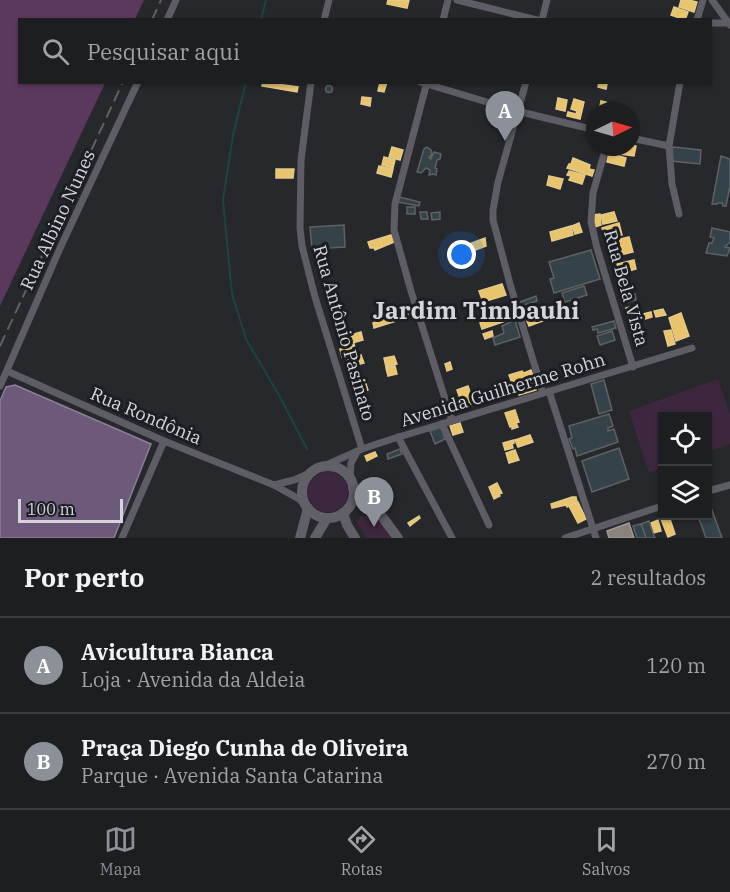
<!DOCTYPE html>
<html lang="pt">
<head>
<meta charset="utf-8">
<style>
  :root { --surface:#1c1e20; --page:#292b2d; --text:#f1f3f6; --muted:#a0a2a5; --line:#3a3c3e; --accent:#8c9099 }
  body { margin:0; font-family:"IBM Plex Serif",serif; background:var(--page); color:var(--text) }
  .controls { position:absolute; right:18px; bottom:18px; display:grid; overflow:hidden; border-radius:0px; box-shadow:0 2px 4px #0004 }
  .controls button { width:54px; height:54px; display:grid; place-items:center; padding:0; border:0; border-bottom:2px solid var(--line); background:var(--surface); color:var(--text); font:30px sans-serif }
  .compass { position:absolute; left:586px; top:102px; width:54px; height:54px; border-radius:50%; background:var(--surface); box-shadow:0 2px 4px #0004; rotate:85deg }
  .scale { position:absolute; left:18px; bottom:15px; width:105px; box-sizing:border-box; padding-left:6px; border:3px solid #d4d6d9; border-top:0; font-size:16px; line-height:21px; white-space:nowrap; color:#d4d6d9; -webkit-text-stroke:4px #1c1e23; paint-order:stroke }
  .you { position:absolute; left:462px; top:255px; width:21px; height:21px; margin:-15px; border:4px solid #fff; border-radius:50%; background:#1a73e8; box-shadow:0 0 0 9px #1a73e833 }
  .badge { display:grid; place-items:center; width:39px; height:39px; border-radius:50%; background:var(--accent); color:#fff; font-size:20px; font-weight:700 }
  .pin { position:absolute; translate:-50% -50px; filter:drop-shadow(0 2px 3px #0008) }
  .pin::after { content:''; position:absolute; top:32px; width:21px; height:18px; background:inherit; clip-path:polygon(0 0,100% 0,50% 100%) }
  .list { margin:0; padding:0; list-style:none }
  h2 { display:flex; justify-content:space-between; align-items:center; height:78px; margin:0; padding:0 24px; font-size:26px }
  h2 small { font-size:20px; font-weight:400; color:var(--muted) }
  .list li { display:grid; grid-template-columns:39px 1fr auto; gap:18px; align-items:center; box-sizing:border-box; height:96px; padding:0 24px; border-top:2px solid var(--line) }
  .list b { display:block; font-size:22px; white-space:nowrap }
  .list p { margin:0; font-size:20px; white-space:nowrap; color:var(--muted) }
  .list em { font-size:20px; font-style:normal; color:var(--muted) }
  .icon { flex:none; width:33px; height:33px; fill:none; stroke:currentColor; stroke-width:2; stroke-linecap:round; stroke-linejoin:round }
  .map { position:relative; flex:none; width:730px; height:538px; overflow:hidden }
  .search { position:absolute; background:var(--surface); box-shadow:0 2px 4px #0004; left:18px; right:18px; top:18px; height:66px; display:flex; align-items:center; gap:15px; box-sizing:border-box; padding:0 21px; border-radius:0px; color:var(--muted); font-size:22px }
  .sheet { height:270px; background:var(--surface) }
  nav { display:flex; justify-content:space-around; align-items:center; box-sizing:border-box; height:84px; border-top:2px solid var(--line); background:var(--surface); font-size:16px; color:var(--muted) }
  nav a { display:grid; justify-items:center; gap:3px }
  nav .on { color:var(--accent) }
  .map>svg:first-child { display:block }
  .green { fill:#3d273e }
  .forest { fill:#5b395c }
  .homes { fill:#e9c46a; stroke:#e3c98b; stroke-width:1.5 }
  .offices { fill:#6d597a; stroke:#8c7e96; stroke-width:1.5 }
  .industry { fill:#8a817c; stroke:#a09a98; stroke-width:1.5 }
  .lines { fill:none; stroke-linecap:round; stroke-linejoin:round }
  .stream { stroke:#1c4444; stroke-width:2 }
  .building { fill:#34434a; stroke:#5f6163; stroke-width:1.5 }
  .street { stroke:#5e5d65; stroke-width:7 }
  .secondary { stroke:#615f67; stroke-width:10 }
  .rail { stroke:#626166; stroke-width:2; stroke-dasharray:12 6; stroke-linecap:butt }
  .labels { text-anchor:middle; stroke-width:6; stroke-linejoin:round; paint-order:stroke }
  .street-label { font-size:18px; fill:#d4d6d9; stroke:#1c1e23 }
  .district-label { font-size:24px; font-weight:bold; fill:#d4d6d9; stroke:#1c1e23 }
</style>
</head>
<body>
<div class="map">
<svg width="730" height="538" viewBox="0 0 730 538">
  <rect width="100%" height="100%" fill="#26282b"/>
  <g class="green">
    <path d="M718,379L730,414V444L708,452V416H662V468L649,473L629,411Z"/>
    <circle cx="328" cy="492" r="20"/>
    <path d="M367,511L377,513L395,538H367L356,521Z"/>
  </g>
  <path class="forest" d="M0,0H144L135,19L20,20V82L105,83L0,306Z"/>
  <g class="homes">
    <path d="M388,0H409L407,8L387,4Z"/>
    <path d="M681,0H689L697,2L694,12L679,7Z"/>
    <path d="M674,7L688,12L685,20L671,15Z"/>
    <path d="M263,82L298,87L297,92L262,86Z"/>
    <path d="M380,82H387L384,92L378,91Z"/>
    <path d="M599,82L607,84L606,89L598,87Z"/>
    <path d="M362,97L371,98L370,106L361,104Z"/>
    <path d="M558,98L567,100L565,111L556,109Z"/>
    <path d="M574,99L584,102L580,119L567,116L568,112L576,114L577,111L571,109Z"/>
    <path d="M601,101L606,102L604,111H599Z"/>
    <path d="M631,145L636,146L634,156L613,153L614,147H631Z"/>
    <path d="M392,147L403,150L400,160L389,157Z"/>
    <path d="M609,153L626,158L624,166L607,162Z"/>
    <path d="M384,157L395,160L393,168L382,165Z"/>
    <path d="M573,158L590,165L589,169L594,170L592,176L567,168L569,164H571Z"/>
    <path d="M379,166L393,169L391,177L377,173Z"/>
    <path d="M276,169H294L293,178H276Z"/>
    <path d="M569,171L585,175L582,184L569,180L571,176L567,175Z"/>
    <path d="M549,176L563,179L560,189L547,185Z"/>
    <path d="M614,212L617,221L603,224L601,215Z"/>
    <path d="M600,214L601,225L595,227L593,215Z"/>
    <path d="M579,223L582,232L575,234L572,226Z"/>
    <path d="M619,223L622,235L613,237L612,234L605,236L602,228Z"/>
    <path d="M571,226L573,235L552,241L550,232Z"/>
    <path d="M391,235L394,242L375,250L374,248H370L368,242Z"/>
    <path d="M629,237L633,252L620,255L616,240Z"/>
    <path d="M485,238L486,246L465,254L461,247Z"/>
    <path d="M634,260L636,269L619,274L617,264Z"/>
    <path d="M502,284L506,295L483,302L479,291Z"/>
    <path d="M559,305L562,314L529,326L525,316Z"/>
    <path d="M638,305L640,314L628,317L626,308Z"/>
    <path d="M412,306L414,311L408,312L409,317L374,328L373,323L381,319V316Z"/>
    <path d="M511,309L514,318L482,329L480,323L485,321L484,318Z"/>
    <path d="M663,309L666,315L656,317L654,311Z"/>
    <path d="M651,312L652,317L645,319L643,314Z"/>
    <path d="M681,313L689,336L676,341L669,318Z"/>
    <path d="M671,330L675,344L668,346L664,331Z"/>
    <path d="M492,331L493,336L485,339L483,334Z"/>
    <path d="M361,332L363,340L342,346L340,338Z"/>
    <path d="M354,344L356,352L342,357L340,349Z"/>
    <path d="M361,355L364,363L349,367L347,359Z"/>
    <path d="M394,356L397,364L386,367L384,358Z"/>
    <path d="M450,362L452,369L447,371L445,364Z"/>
    <path d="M395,366L397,374L388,376L386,368Z"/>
    <path d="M531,370L534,378L513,386L509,375L522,371L524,373Z"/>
    <path d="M365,381L368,390L355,394L352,386Z"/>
    <path d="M534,383L536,390L519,395L517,387Z"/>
    <path d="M468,386L474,403L463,407L457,390Z"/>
    <path d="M515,410L519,422L516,423L518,427L512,429V426L510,427L505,413Z"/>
    <path d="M460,423L463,432L453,435L450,426Z"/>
    <path d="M530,435L533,442L518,447L515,440Z"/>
    <path d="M514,440V443L512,444L513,448L505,450L503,443Z"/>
    <path d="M515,450L519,460L509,463L506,453Z"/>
    <path d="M375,452L377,456L367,461L365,456Z"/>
    <path d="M497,483L502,493L499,494L500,496L494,499L489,487Z"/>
    <path d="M572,497H576L577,502L567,507L566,505L552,508L551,504Z"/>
    <path d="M578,502L586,519L578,523L569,506Z"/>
    <path d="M419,516L420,518L410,526L408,523Z"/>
    <path d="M669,516L675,534L668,537L661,519Z"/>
    <path d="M658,520L661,531L653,533L651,523Z"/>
  </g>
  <path class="offices" d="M15,385L151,444L114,538H0V401L6,387Z"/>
  <path class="industry" d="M629,523L634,538H609L607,531Z"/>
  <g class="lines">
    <g class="stream">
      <path d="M261,20L266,0"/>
      <path d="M246,82L233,135L223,200L232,294L246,339L280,397L307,449"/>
    </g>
  </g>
  <g class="building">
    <circle cx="329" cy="89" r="3.5"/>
    <path d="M427,147L431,150L432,154L429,158L431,159L434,152L441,154L440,159L437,160L435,168L437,169L436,175L433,174L429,175L430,170L426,168L421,173L417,172L424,149Z"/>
    <path d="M673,147L701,150L700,164L671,161Z"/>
    <path d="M721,156L730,159V186L726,206H723L722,203H718L717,204H712Z"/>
    <path d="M399,197L420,202L419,206L397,202Z"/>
    <rect x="407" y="207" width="8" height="7"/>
    <path d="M420,212H427L428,219H421Z"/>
    <path d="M440,212V219L432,220L431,213Z"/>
    <path d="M344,225L345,247L312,249L310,227Z"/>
    <path d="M712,228L730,232V242L725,247L730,248L727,256L706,253L709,243H712L714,238L710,237Z"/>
    <path d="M591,250L600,279L554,293L550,279L554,278L549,262Z"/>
    <path d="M584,286L587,295L565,302L562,293Z"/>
    <path d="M635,294L636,300L622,304L620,298Z"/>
    <path d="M536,296L537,301L521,306L520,302Z"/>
    <path d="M515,320L520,337L495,345L493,338L504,333L502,326Z"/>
    <path d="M614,321L616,328L598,333L597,329L593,330L592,327Z"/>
    <path d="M635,323L638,331L631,333L629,325Z"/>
    <path d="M612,331L615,340L600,345L597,336Z"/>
    <path d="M604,380L612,410L599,414L591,384Z"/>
    <path d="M609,414L613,426L608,428V431L614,429L618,442L577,456L575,448L573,449L569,439L572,438L569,426Z"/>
    <path d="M441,427L445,439L435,444L430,431Z"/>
    <path d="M619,448L629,479L592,492L582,461Z"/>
    <path d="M400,449L402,454L388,459L387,454Z"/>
    <path d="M708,502H709L722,538H706L698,516H708Z"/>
    <path d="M649,521L653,533L655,538H646L641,524Z"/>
    <path d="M641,524L646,538H637L633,526Z"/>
  </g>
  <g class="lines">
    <g class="street">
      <path d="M457,0L537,20"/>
      <path d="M712,0L730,25"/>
      <path d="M167,20L176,0"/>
      <path d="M324,20L329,0"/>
      <path d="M443,20L448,0"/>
      <path d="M542,20L547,0"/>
      <path d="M697,20L703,0"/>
      <path d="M710,23H727"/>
      <path d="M311,82L301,160L300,228L302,246L315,297L362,449"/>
      <path d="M420,82L517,111L595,130"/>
      <path d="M427,82L395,204L394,230L411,291L452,421"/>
      <path d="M526,82L498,182L493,210V220L510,284L543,393"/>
      <path d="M631,138L669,146"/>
      <path d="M606,147L593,193L591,222L597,248L633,367"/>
      <path d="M679,214L672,184L669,146L680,82"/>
      <path d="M7,371L164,441L274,485L299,499L305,504"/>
      <path d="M0,386L61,246L138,82"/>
      <path d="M549,391L596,538"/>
      <path d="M442,424L489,525"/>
      <path d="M398,437L452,538"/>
      <path d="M324,466L362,449L389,440L692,348"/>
      <path d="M350,479L351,463L357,452"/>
      <path d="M274,485L294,480L310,473"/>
      <path d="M708,491L730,485"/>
      <path d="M122,538L164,441"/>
      <path d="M565,538L662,506"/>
    </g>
    <g class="secondary">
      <circle cx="328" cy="492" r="26"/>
      <path d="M353,488L374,506L398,538"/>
      <path d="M343,513L347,525L355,538"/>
      <path d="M300,538L308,508"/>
      <path d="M315,538L327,518"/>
    </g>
    <g class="rail">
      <path d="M152,20L161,0"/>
      <path d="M0,346L123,82"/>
    </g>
  </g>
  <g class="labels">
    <g class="street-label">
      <text transform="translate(58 220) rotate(-65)" y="6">Rua Albino Nunes</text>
      <text transform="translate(626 288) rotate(74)" y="6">Rua Bela Vista</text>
      <text transform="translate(344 333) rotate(74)" y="6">Rua Antônio Pasinato</text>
      <text transform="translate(503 390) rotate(-17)" y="6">Avenida Guilherme Rohn</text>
      <text transform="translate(146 416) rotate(23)" y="6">Rua Rondônia</text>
    </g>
    <g class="district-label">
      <text x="476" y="319">Jardim Timbauhi</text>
    </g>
  </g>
</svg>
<div class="controls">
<button><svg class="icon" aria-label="locate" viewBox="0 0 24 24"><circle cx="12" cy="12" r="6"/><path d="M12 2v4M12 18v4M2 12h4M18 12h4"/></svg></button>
<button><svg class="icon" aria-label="layers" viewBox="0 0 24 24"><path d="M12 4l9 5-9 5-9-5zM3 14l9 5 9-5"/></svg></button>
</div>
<svg class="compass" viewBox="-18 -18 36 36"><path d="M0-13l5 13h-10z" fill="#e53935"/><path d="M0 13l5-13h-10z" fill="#a0a2a5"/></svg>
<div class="scale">100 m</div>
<div class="you"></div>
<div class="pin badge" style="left:505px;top:141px">A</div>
<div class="pin badge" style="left:374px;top:527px">B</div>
<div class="search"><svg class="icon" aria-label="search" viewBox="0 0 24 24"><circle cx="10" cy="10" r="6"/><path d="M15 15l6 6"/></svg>Pesquisar aqui</div>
</div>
<section class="sheet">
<h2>Por perto<small>2 resultados</small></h2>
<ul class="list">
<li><span class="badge">A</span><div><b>Avicultura Bianca</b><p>Loja · Avenida da Aldeia</p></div><em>120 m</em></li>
<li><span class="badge">B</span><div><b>Praça Diego Cunha de Oliveira</b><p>Parque · Avenida Santa Catarina</p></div><em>270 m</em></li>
</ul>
</section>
<nav>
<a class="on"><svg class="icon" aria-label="map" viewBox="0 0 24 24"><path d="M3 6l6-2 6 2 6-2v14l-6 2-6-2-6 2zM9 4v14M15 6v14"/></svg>Mapa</a>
<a><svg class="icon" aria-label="directions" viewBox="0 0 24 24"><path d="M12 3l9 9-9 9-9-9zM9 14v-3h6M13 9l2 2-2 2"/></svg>Rotas</a>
<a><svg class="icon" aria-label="saved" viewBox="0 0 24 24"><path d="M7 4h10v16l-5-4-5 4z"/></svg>Salvos</a>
</nav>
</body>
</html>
